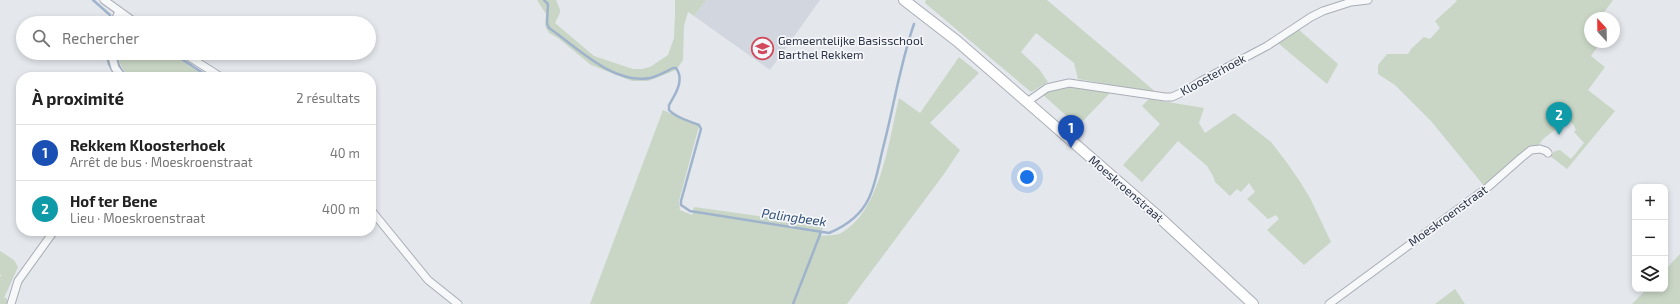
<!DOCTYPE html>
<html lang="fr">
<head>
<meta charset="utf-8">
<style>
  :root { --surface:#fff; --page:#f6f6f6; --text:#222; --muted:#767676; --line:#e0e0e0; --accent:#d1495b }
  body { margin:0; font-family:"Exo 2",sans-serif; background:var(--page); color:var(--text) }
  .controls { position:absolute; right:12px; bottom:12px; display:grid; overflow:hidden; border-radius:8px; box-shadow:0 2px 6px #0003 }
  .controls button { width:36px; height:36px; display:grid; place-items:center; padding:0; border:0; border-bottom:1px solid var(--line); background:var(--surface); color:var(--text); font:20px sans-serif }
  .compass { position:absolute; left:1584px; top:12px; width:36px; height:36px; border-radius:50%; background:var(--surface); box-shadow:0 2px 6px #0003; rotate:338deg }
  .you { position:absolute; left:1027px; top:177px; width:14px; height:14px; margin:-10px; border:3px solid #fff; border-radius:50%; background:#1a73e8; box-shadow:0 0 0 6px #1a73e833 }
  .badge { display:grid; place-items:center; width:26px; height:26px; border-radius:50%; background:var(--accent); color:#fff; font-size:13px; font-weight:700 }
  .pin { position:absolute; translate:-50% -33px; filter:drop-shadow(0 1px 2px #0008) }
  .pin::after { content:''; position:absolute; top:21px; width:14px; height:12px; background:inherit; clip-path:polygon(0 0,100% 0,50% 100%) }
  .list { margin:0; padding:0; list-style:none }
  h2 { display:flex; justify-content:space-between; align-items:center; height:52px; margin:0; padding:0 16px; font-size:17px }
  h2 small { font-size:13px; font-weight:400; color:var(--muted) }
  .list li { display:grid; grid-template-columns:26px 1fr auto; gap:12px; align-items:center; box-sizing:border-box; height:56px; padding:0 16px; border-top:1px solid var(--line) }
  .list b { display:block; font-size:15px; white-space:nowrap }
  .list p { margin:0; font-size:13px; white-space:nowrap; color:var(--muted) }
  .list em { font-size:13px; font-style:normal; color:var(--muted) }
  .icon { flex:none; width:22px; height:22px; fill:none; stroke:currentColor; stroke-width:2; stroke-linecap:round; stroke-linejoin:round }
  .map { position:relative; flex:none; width:1680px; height:304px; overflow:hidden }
  .search { position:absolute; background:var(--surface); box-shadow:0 2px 6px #0003; left:16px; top:16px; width:360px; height:44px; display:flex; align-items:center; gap:10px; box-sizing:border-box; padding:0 14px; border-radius:22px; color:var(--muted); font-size:15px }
  .panel { position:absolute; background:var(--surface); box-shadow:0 2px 6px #0003; left:16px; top:72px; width:360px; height:164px; border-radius:16px }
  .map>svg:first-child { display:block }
  .built { fill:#d2d6de }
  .green { fill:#c9d6c5 }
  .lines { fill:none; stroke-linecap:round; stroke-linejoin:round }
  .stream { stroke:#9fb4cc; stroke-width:2.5 }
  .street-casing { stroke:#a9aeb7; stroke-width:9 }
  .secondary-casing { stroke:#a9aeb7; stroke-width:12 }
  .street { stroke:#f7f8fa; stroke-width:7 }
  .secondary { stroke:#fff; stroke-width:10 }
  .labels { text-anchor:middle; stroke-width:3.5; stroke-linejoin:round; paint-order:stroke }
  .poi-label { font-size:12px; fill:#2b3445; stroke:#f4f6f9; text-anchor:start }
  .street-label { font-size:12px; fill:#2b3445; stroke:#f4f6f9 }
  .water-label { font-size:13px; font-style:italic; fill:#34527a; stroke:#f4f6f9 }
</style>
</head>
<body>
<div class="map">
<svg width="1680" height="304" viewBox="0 0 1680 304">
  <rect width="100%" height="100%" fill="#e4e7ec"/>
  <path class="built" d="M706,0H820L770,70L694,16Z"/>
  <g class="green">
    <path d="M537,0H556C561,12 562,10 555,23L594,56L633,69H642L650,67L668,55L674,38L675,15V0H706L694,16L688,12L684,26L683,60L676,70L648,81H632L591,65L558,38L549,33L545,26L546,14Z"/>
    <path d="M926,0H1047L1157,93L1078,79L1074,63L1036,33L1021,52L1039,69L1048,82L1031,92L925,3Z"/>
    <path d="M1456,0H1613L1600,18H1590V42H1601L1591,56L1605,67L1588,90L1615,111L1567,169L1550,156L1555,151L1560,150L1571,159L1584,143L1574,132L1576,130L1573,124L1568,120L1543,139L1538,146L1485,187L1431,121L1395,85L1378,74V65L1387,54H1408L1411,49L1424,37L1430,39L1440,28L1435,21L1457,1Z"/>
    <path d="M1298,29L1338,64L1327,84L1278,43Z"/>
    <path d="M117,53H169L202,74L143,72L142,76L128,77L119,62Z"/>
    <path d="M959,57L979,73L930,123L960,150L944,174L847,304H590L663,110L699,126L679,201L680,210L692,215L694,207L810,223L823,228L820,236C826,235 836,236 841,233C881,211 889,139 899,98L920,113Z"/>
    <path d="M1062,87H1076L1111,92L1078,126L1042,94L1049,90Z"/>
    <path d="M1149,99L1204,108L1199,123L1205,133L1234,113L1271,142L1285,160L1299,180L1310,198L1331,242L1304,265L1267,230L1279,219L1276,215L1268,219L1247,199L1255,192L1249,183L1241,192L1237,189L1230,196L1215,182L1213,176L1207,166L1178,141L1142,182L1123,165L1160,124L1142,106Z"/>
    <path d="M0,251L14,260L18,267L4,298H7V304H0V277L1,275L0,274Z"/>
    <path d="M1680,254V304H1632L1647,289H1665V270Z"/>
    <path d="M1455,289L1465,304H1435Z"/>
  </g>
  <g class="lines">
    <g class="stream">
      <path d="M93,0L110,15V23"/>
      <path d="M544,0L548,4L547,23L549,28C577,47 613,85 650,78C658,76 665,72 673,68H676C685,80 675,95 669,105V110C676,118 689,121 699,125L701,129L681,201V205L690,211L829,233C846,226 861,215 869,198C876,183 879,164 883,148C894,106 900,64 914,24"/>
      <path d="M119,23L121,21L124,23"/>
      <path d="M106,53L109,64L116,77"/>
      <path d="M115,53L119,66L126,77"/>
      <path d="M172,53L209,77"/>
      <path d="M793,304L821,232"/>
    </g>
    <defs>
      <g id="street">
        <path d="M104,0L136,23"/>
        <path d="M114,23L119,11"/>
        <path d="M111,53L115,68L122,77"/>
        <path d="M183,53L221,77"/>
        <path d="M1027,102L1047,88L1069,83L1165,97H1172L1187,90L1201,81L1267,46L1311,17L1323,11L1351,2L1368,0"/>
        <path d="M371,210L428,280L458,304"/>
        <path d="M11,304L18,281L54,231"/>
        <path d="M1329,304L1488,187L1521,158L1531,150L1540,149L1546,151L1548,153"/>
      </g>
      <path id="secondary" d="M904,0L957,41L1159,217L1253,304"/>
    </defs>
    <use href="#street" class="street-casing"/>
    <use href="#secondary" class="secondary-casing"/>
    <use href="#street" class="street"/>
    <use href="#secondary" class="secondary"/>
  </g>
  <defs>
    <symbol id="school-ring" viewBox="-11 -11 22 22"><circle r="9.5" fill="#f4f6f9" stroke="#d1495b" stroke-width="1.5"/><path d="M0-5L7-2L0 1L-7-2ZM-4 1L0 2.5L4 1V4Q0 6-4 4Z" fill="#d1495b"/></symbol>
  </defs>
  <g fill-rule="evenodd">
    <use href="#school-ring" x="750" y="36" width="25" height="25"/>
  </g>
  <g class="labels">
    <g class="poi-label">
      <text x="778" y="45">Gemeentelijke Basisschool<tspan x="778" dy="14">Barthel Rekkem</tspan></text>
    </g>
    <g class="street-label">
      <text transform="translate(1213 75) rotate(-29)" y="4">Kloosterhoek</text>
      <text transform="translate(1126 189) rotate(41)" y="4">Moeskroenstraat</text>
      <text transform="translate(1448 216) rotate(-36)" y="4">Moeskroenstraat</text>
    </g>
    <g class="water-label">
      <text transform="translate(794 217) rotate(8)" y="5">Palingbeek</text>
    </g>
  </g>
</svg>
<div class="controls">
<button>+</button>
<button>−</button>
<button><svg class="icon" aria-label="layers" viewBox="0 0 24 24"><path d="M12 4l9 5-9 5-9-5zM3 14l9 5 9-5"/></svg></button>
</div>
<svg class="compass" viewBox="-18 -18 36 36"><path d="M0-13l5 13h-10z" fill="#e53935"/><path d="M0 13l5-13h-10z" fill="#767676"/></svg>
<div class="you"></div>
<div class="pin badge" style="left:1071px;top:148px;background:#1a4fb4">1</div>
<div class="pin badge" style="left:1559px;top:135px;background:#0f9aa8">2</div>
<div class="search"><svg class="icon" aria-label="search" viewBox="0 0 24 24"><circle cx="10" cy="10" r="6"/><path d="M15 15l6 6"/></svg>Rechercher</div>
<section class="panel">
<h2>À proximité<small>2 résultats</small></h2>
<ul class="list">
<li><span class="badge" style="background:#1a4fb4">1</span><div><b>Rekkem Kloosterhoek</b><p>Arrêt de bus · Moeskroenstraat</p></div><em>40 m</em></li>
<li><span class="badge" style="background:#0f9aa8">2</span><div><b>Hof ter Bene</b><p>Lieu · Moeskroenstraat</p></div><em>400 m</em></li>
</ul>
</section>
</div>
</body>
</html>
